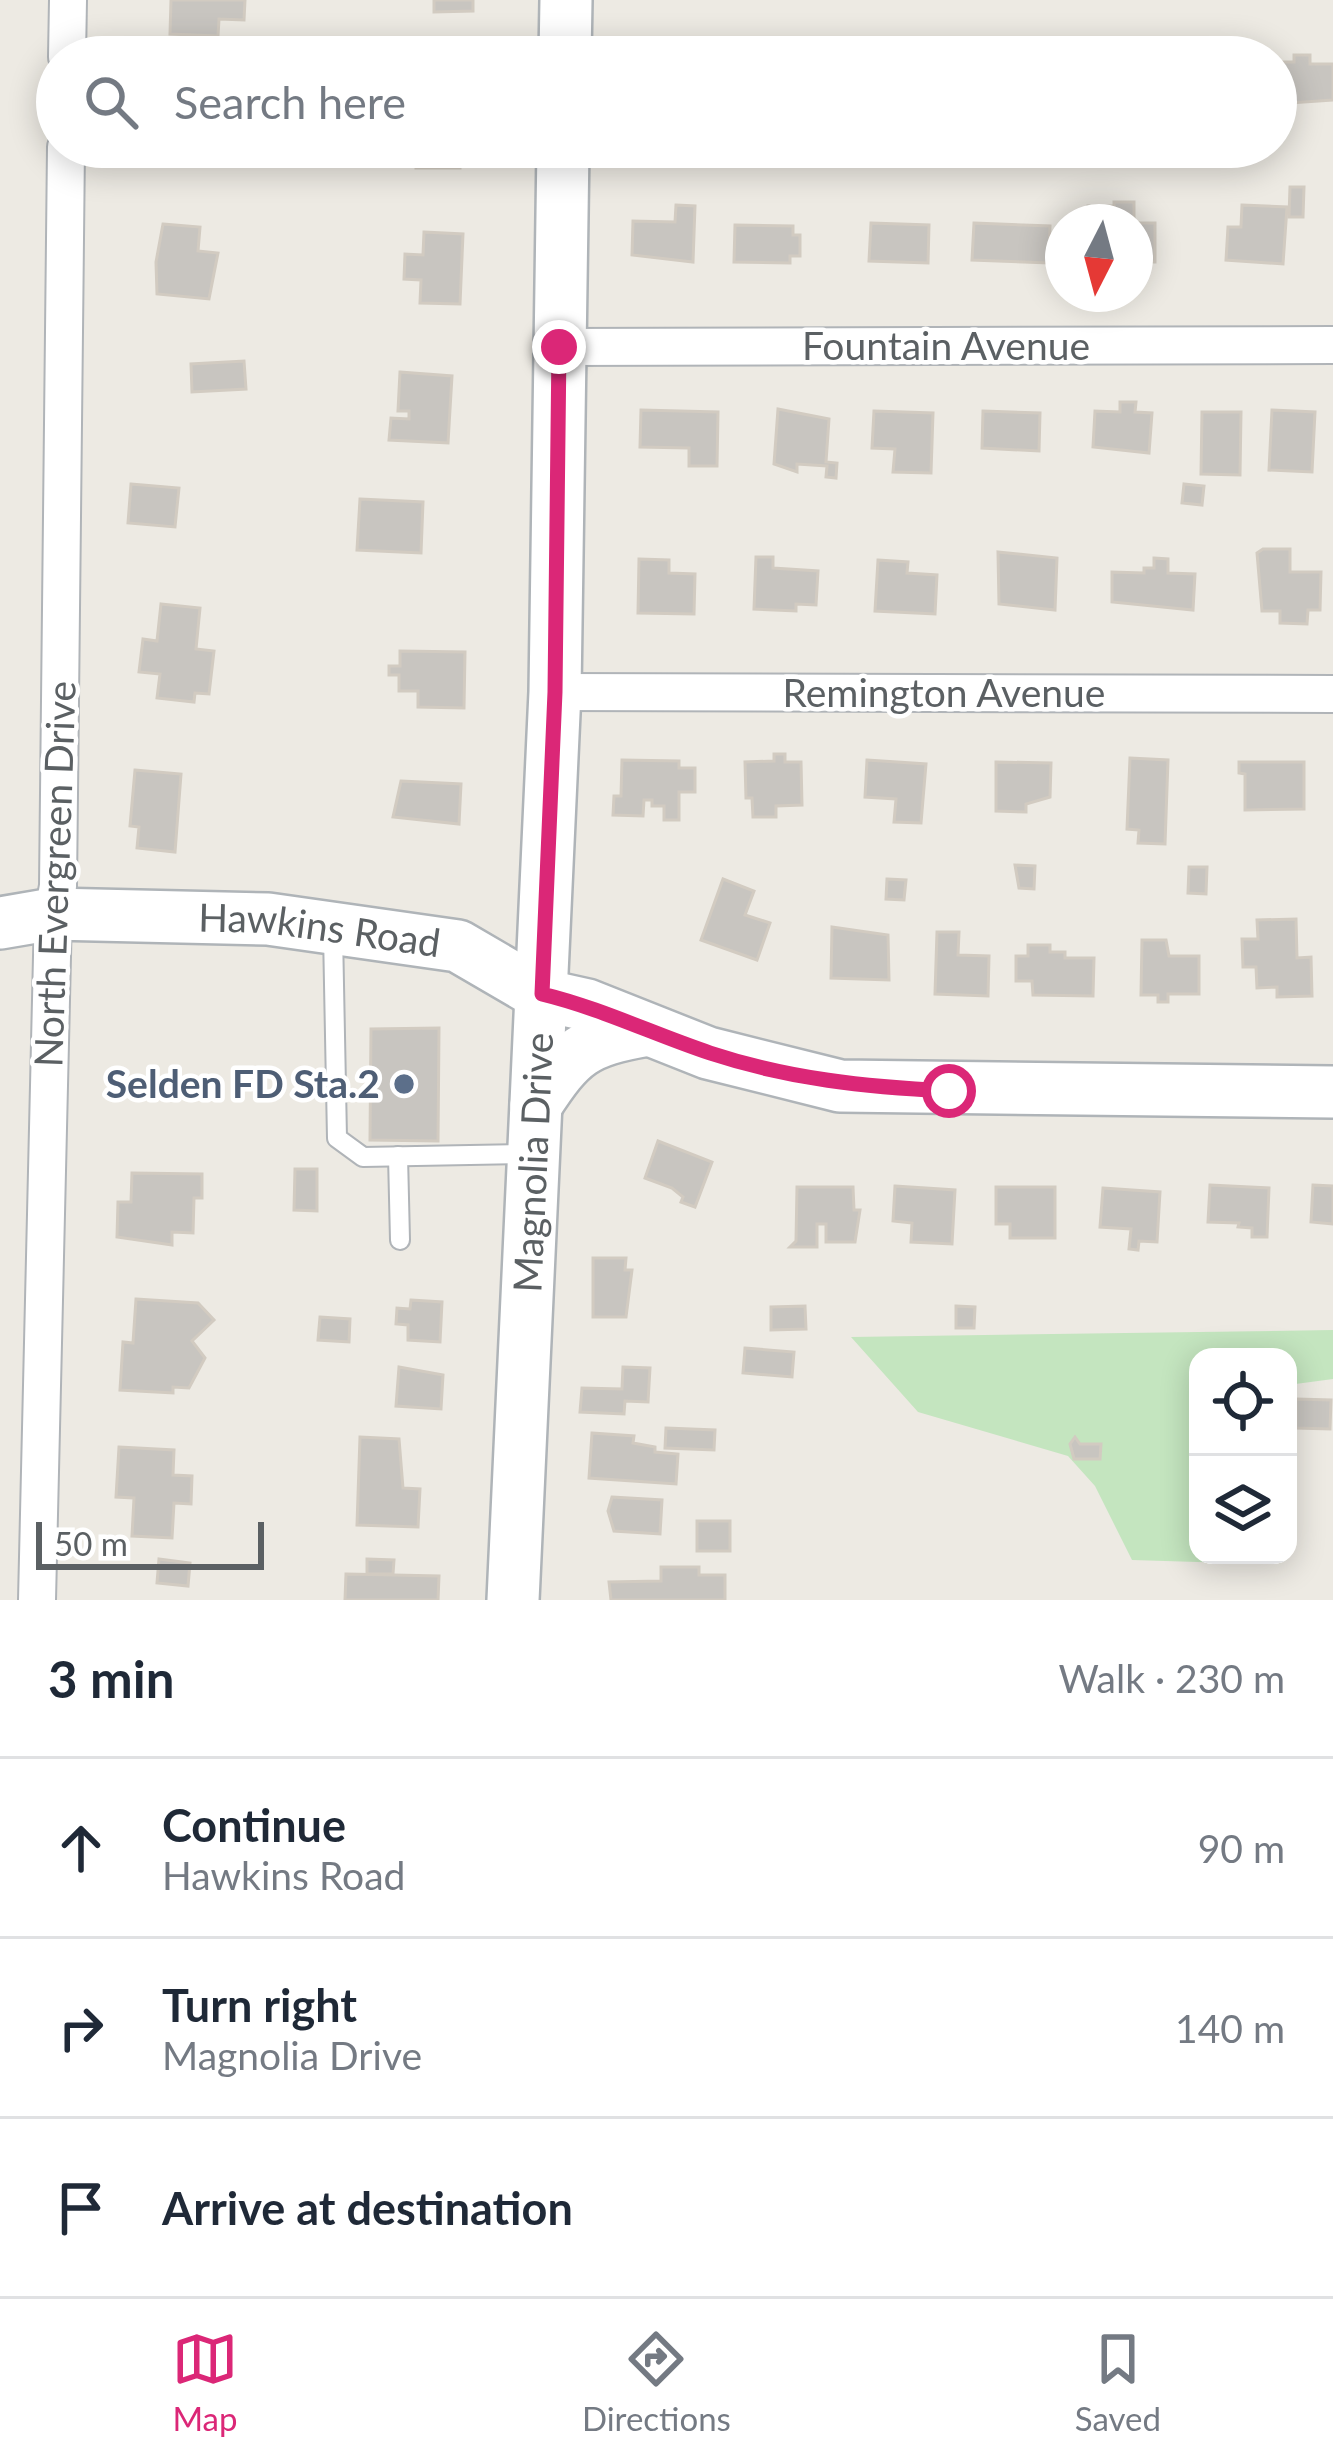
<!DOCTYPE html>
<html lang="en">
<head>
<meta charset="utf-8">
<style>
  :root { --surface:#fff; --page:#f2f2f3; --text:#1f2937; --muted:#747a83; --line:#e0e1e3; --accent:#db2777 }
  body { margin:0; font-family:Lato,sans-serif; background:var(--page); color:var(--text) }
  .controls { position:absolute; right:36px; bottom:36px; display:grid; overflow:hidden; border-radius:24px; box-shadow:0 6px 30px #0003 }
  .controls button { width:108px; height:108px; display:grid; place-items:center; padding:0; border:0; border-bottom:3px solid var(--line); background:var(--surface); color:var(--text); font:60px sans-serif }
  .compass { position:absolute; left:1045px; top:204px; width:108px; height:108px; border-radius:50%; background:var(--surface); box-shadow:0 6px 30px #0003; rotate:186deg }
  .scale { position:absolute; left:36px; bottom:30px; width:228px; box-sizing:border-box; padding-left:12px; border:6px solid #5b6063; border-top:0; font-size:33px; line-height:42px; white-space:nowrap; color:#5b6063; -webkit-text-stroke:9px #fff; paint-order:stroke }
  .stop { position:absolute; width:36px; height:36px; margin:-27px; border:9px solid #db2777; border-radius:50%; background:#fff }
  .stop.end { background:#db2777; border-color:#fff; box-shadow:0 3px 12px #0008 }
  .list { margin:0; padding:0; list-style:none }
  h2 { display:flex; justify-content:space-between; align-items:center; height:156px; margin:0; padding:0 48px; font-size:51px }
  h2 small { font-size:39px; font-weight:400; color:var(--muted) }
  .list li { display:grid; grid-template-columns:78px 1fr auto; gap:36px; align-items:center; box-sizing:border-box; height:180px; padding:0 48px; border-top:3px solid var(--line) }
  .list b { display:block; font-size:45px; white-space:nowrap }
  .list p { margin:0; font-size:39px; white-space:nowrap; color:var(--muted) }
  .list em { font-size:39px; font-style:normal; color:var(--muted) }
  .icon { flex:none; width:66px; height:66px; fill:none; stroke:currentColor; stroke-width:2; stroke-linecap:round; stroke-linejoin:round }
  .map { position:relative; flex:none; width:1333px; height:1600px; overflow:hidden }
  .search { position:absolute; background:var(--surface); box-shadow:0 6px 30px #0003; left:36px; right:36px; top:36px; height:132px; display:flex; align-items:center; gap:30px; box-sizing:border-box; padding:0 42px; border-radius:66px; color:var(--muted); font-size:45px }
  .sheet { height:696px; background:var(--surface) }
  nav { display:flex; justify-content:space-around; align-items:center; box-sizing:border-box; height:168px; border-top:3px solid var(--line); background:var(--surface); font-size:33px; color:var(--muted) }
  nav a { display:grid; justify-items:center; gap:6px }
  nav .on { color:var(--accent) }
  .map>svg:first-child { display:block }
  .green { fill:#c4e5bf }
  .building { fill:#c8c5c0; stroke:#d2cbc1; stroke-width:3 }
  .lines { fill:none; stroke-linecap:round; stroke-linejoin:round }
  .lane-casing { stroke:#b0b4b8; stroke-width:22 }
  .street-casing { stroke:#b0b4b8; stroke-width:40 }
  .secondary-casing { stroke:#afb4b8; stroke-width:56 }
  .lane { stroke:#fff; stroke-width:18 }
  .street { stroke:#fff; stroke-width:36 }
  .secondary { stroke:#fff; stroke-width:51 }
  .route { stroke:#db2777; stroke-width:15 }
  .service-dot { fill:#5c6f8a; stroke:#fff; stroke-width:4.5 }
  .labels { text-anchor:middle; stroke-width:9; stroke-linejoin:round; paint-order:stroke }
  .street-label { font-size:39px; fill:#5b6063; stroke:#fff }
  .service-label { font-size:39px; font-weight:bold; fill:#4e5e75; stroke:#fff; text-anchor:end }
</style>
</head>
<body>
<div class="map">
<svg width="1333" height="1600" viewBox="0 0 1333 1600">
  <rect width="100%" height="100%" fill="#edeae3"/>
  <path class="green" d="M1333,1330V1379L1288,1385V1357H1198V1555H1229L1230,1563L1132,1560L1095,1486L1068,1456L918,1412L851,1337Z"/>
  <g class="building">
    <path d="M171,0H245L244,20L219,19L218,36L170,34Z"/>
    <path d="M434,0H473V11L434,12Z"/>
    <path d="M1294,55H1310V64H1333V100L1276,104V62H1294Z"/>
    <path d="M174,147H214V157H175Z"/>
    <path d="M407,147H460V168H416V147Z"/>
    <path d="M1290,187H1304L1303,217H1289Z"/>
    <path d="M1114,202H1134V222H1088V206H1114Z"/>
    <path d="M676,205L695,206L693,262L632,255L633,221L675,222Z"/>
    <path d="M1242,205L1287,207L1283,264L1226,260L1228,227H1241Z"/>
    <path d="M871,223L929,225L928,263L869,261Z"/>
    <path d="M974,223L1050,226L1049,263L972,260Z"/>
    <rect x="1135" y="223" width="20" height="39"/>
    <path d="M163,224L200,227L198,251L218,253L209,299L157,294L156,262Z"/>
    <path d="M735,225L793,226V235H800V256H790V263L734,262Z"/>
    <path d="M424,232L463,234L460,304L420,303L421,280L404,279L405,254L423,255Z"/>
    <path d="M244,361L246,389L192,392L191,364Z"/>
    <path d="M400,372L452,376L448,443L389,440L391,418L409,419V411H398Z"/>
    <path d="M1120,402H1136L1135,412L1152,413L1149,453L1093,447L1095,411L1120,412Z"/>
    <path d="M778,409L829,419L826,462L837,463L836,478L826,477L827,466L797,464V472L774,464Z"/>
    <path d="M641,410L718,412L717,466H689V448L640,447Z"/>
    <path d="M1272,410L1315,412L1312,472L1269,470Z"/>
    <path d="M874,411L933,413L931,473L893,472L895,449L872,448Z"/>
    <path d="M983,411L1040,413L1039,451L982,448Z"/>
    <path d="M1202,412H1241L1240,475L1201,474Z"/>
    <path d="M131,484L179,488L175,527L128,523Z"/>
    <path d="M1184,484L1204,486L1202,505L1182,503Z"/>
    <path d="M360,499L423,502L421,553L357,550Z"/>
    <path d="M1263,549H1290V572H1321L1320,610H1308L1307,624L1280,623V611H1262L1257,553Z"/>
    <path d="M998,552L1057,558L1055,610L999,604Z"/>
    <path d="M756,557H773V568L818,571L816,605L796,604V611L754,609Z"/>
    <path d="M1154,558L1168,559V573L1195,574L1193,610L1112,602V572L1144,573V568H1154Z"/>
    <path d="M639,559L669,560V573L695,574L694,614L638,613Z"/>
    <path d="M878,560L908,562L907,573L937,575L935,614L875,611Z"/>
    <path d="M161,604L200,608L196,649L214,651L209,694L195,693L194,702L157,698L160,674L139,672L143,639L157,641Z"/>
    <path d="M400,651L465,652L464,708L418,707V691H399V675H389V666H400Z"/>
    <path d="M774,754H785V762H801L802,805L776,806V817H753L752,798H746L745,762L774,761Z"/>
    <path d="M1130,758L1168,760L1165,844L1138,843L1139,830L1127,829Z"/>
    <path d="M622,760L679,761V768H695V792H679V820H664V806H652V800H644L643,816L613,815L614,796H621Z"/>
    <path d="M867,760L926,764L921,823L894,822L896,799L865,797Z"/>
    <path d="M996,762L1051,763L1050,797L1026,804V812L996,811Z"/>
    <path d="M1239,762H1304V809L1245,810V774L1239,773Z"/>
    <path d="M135,770L181,774L175,852L137,848L139,827L130,826Z"/>
    <path d="M401,781L461,784L459,824L393,817Z"/>
    <path d="M1015,865L1035,866L1034,889L1019,888Z"/>
    <path d="M1189,867H1207L1206,894L1188,893Z"/>
    <path d="M723,879L754,891L745,915L770,923L757,960L701,940Z"/>
    <path d="M887,879L906,880L904,900L886,899Z"/>
    <path d="M1296,919L1297,958L1311,957L1312,996L1277,997V987L1257,988L1256,967H1243L1242,939H1258L1257,920Z"/>
    <path d="M832,927L888,935L889,980L831,978Z"/>
    <path d="M937,932H959L958,955L989,956L988,996L935,994Z"/>
    <path d="M1142,940H1166L1169,956H1199V994H1168V1002H1158V995H1141Z"/>
    <path d="M1028,945H1050V952H1065V958H1094L1093,996L1033,995L1032,981H1016V956H1028Z"/>
    <path d="M439,1028L438,1141L370,1140L371,1029Z"/>
    <path d="M658,1141L712,1162L695,1207L681,1202L683,1197L672,1188L645,1178Z"/>
    <path d="M295,1169H317V1211L294,1210Z"/>
    <path d="M132,1173L202,1174V1198H194L193,1233L172,1232V1245L117,1237L118,1202H131Z"/>
    <path d="M1210,1185L1269,1188L1267,1237H1252V1228L1238,1227L1239,1223L1208,1222Z"/>
    <path d="M1313,1185L1333,1186V1224L1311,1222Z"/>
    <path d="M895,1186L955,1190L952,1244L911,1242L912,1223L893,1221Z"/>
    <path d="M797,1187H853L854,1210H860L855,1242H826V1224H817V1247H790L796,1241Z"/>
    <path d="M996,1187H1055V1238H1010V1224H996Z"/>
    <path d="M1103,1188L1160,1192L1157,1242L1139,1241L1138,1250L1129,1249L1131,1229L1100,1227Z"/>
    <path d="M593,1258H626L625,1270H632L626,1317H593Z"/>
    <path d="M136,1299L198,1303L214,1320L192,1341L205,1358L189,1388L173,1387V1393L120,1390L123,1342L133,1343Z"/>
    <path d="M411,1300L442,1302L440,1342L408,1340V1325L396,1324L397,1308L410,1309Z"/>
    <path d="M805,1306L806,1329L771,1330V1307Z"/>
    <path d="M956,1306L975,1307L974,1328H956Z"/>
    <path d="M320,1317L350,1319L349,1342L318,1340Z"/>
    <path d="M745,1348L794,1352L792,1377L743,1373Z"/>
    <path d="M399,1367L443,1375L441,1409L396,1406Z"/>
    <path d="M623,1367L650,1368L648,1402L625,1401L624,1414L580,1412L582,1388L622,1389Z"/>
    <path d="M1296,1399L1331,1400L1330,1429L1296,1428Z"/>
    <path d="M666,1428L715,1430L714,1450L665,1448Z"/>
    <path d="M592,1433L634,1436L633,1443L655,1447V1452L678,1454L676,1484L589,1478Z"/>
    <path d="M360,1437L399,1439L403,1488L420,1489L418,1527L357,1525Z"/>
    <path d="M1075,1437L1080,1444H1101L1100,1459H1074L1070,1444Z"/>
    <path d="M119,1447L174,1450L173,1475L192,1476L191,1504L174,1503L172,1538L132,1536L134,1498L116,1497Z"/>
    <path d="M612,1497L662,1500L660,1534L614,1531L608,1511Z"/>
    <rect x="697" y="1521" width="33" height="30"/>
    <path d="M159,1559L190,1563L188,1586L157,1583Z"/>
    <path d="M367,1559L394,1560L393,1574H367Z"/>
    <path d="M661,1567H699V1575H725V1600H611L609,1582L661,1581Z"/>
    <path d="M346,1574L439,1576L438,1600H345Z"/>
  </g>
  <g class="lines">
    <defs>
      <g id="lane">
        <path d="M333,933L337,1138L363,1157L530,1154"/>
        <path d="M398,1156L400,1240"/>
      </g>
      <g id="street">
        <path d="M67,57L68,0"/>
        <path d="M559,347L1333,345"/>
        <path d="M555,692L1333,694"/>
        <path d="M37,1600L53,914L58,886L66,147"/>
      </g>
      <g id="secondary">
        <path d="M565,57L566,0"/>
        <path id="s1" d="M0,923L53,914L268,919L458,946L542,995L587,1005L708,1053L840,1086L1333,1092"/>
        <path d="M536,1105C571,1051 584,1041 648,1030"/>
        <path id="s2" d="M513,1600L555,692L563,147"/>
      </g>
    </defs>
    <use href="#lane" class="lane-casing"/>
    <use href="#street" class="street-casing"/>
    <use href="#secondary" class="secondary-casing"/>
    <use href="#lane" class="lane"/>
    <use href="#street" class="street"/>
    <use href="#secondary" class="secondary"/>
  </g>
  <g class="lines">
    <path class="route" d="M559,347L555,692L542,994C600,1008 653,1034 710,1053C789,1079 866,1087 949,1091"/>
  </g>
  <circle class="service-dot" cx="404" cy="1084" r="12"/>
  <g class="labels">
    <g class="street-label">
      <text x="946" y="360">Fountain Avenue</text>
      <text x="944" y="707">Remington Avenue</text>
      <text transform="translate(55 874) rotate(-88)" y="14">North Evergreen Drive</text>
      <text dy="14" stroke="none"><textPath href="#s1" startOffset="321">Hawkins Road</textPath></text>
      <text dy="14" stroke="none"><textPath href="#s2" startOffset="438">Magnolia Drive</textPath></text>
    </g>
    <g class="service-label">
      <text x="380" y="1098">Selden FD Sta.2</text>
    </g>
  </g>
</svg>
<div class="controls">
<button><svg class="icon" aria-label="locate" viewBox="0 0 24 24"><circle cx="12" cy="12" r="6"/><path d="M12 2v4M12 18v4M2 12h4M18 12h4"/></svg></button>
<button><svg class="icon" aria-label="layers" viewBox="0 0 24 24"><path d="M12 4l9 5-9 5-9-5zM3 14l9 5 9-5"/></svg></button>
</div>
<svg class="compass" viewBox="-18 -18 36 36"><path d="M0-13l5 13h-10z" fill="#e53935"/><path d="M0 13l5-13h-10z" fill="#747a83"/></svg>
<div class="scale">50 m</div>
<div class="stop" style="left:949px;top:1091px"></div>
<div class="stop end" style="left:559px;top:347px"></div>
<div class="search"><svg class="icon" aria-label="search" viewBox="0 0 24 24"><circle cx="10" cy="10" r="6"/><path d="M15 15l6 6"/></svg>Search here</div>
</div>
<section class="sheet">
<h2>3 min<small>Walk · 230 m</small></h2>
<ul class="list">
<li><svg class="icon" aria-label="ahead" viewBox="0 0 24 24"><path d="M12 20V5M6 11l6-6 6 6"/></svg><div><b>Continue</b><p>Hawkins Road</p></div><em>90 m</em></li>
<li><svg class="icon" aria-label="right" viewBox="0 0 24 24"><path d="M7 20v-9h11M14 6l5 5-5 5"/></svg><div><b>Turn right</b><p>Magnolia Drive</p></div><em>140 m</em></li>
<li><svg class="icon" aria-label="arrive" viewBox="0 0 24 24"><path d="M6 21V4h12l-3 4 3 4H6"/></svg><div><b>Arrive at destination</b></div></li>
</ul>
</section>
<nav>
<a class="on"><svg class="icon" aria-label="map" viewBox="0 0 24 24"><path d="M3 6l6-2 6 2 6-2v14l-6 2-6-2-6 2zM9 4v14M15 6v14"/></svg>Map</a>
<a><svg class="icon" aria-label="directions" viewBox="0 0 24 24"><path d="M12 3l9 9-9 9-9-9zM9 14v-3h6M13 9l2 2-2 2"/></svg>Directions</a>
<a><svg class="icon" aria-label="saved" viewBox="0 0 24 24"><path d="M7 4h10v16l-5-4-5 4z"/></svg>Saved</a>
</nav>
</body>
</html>
